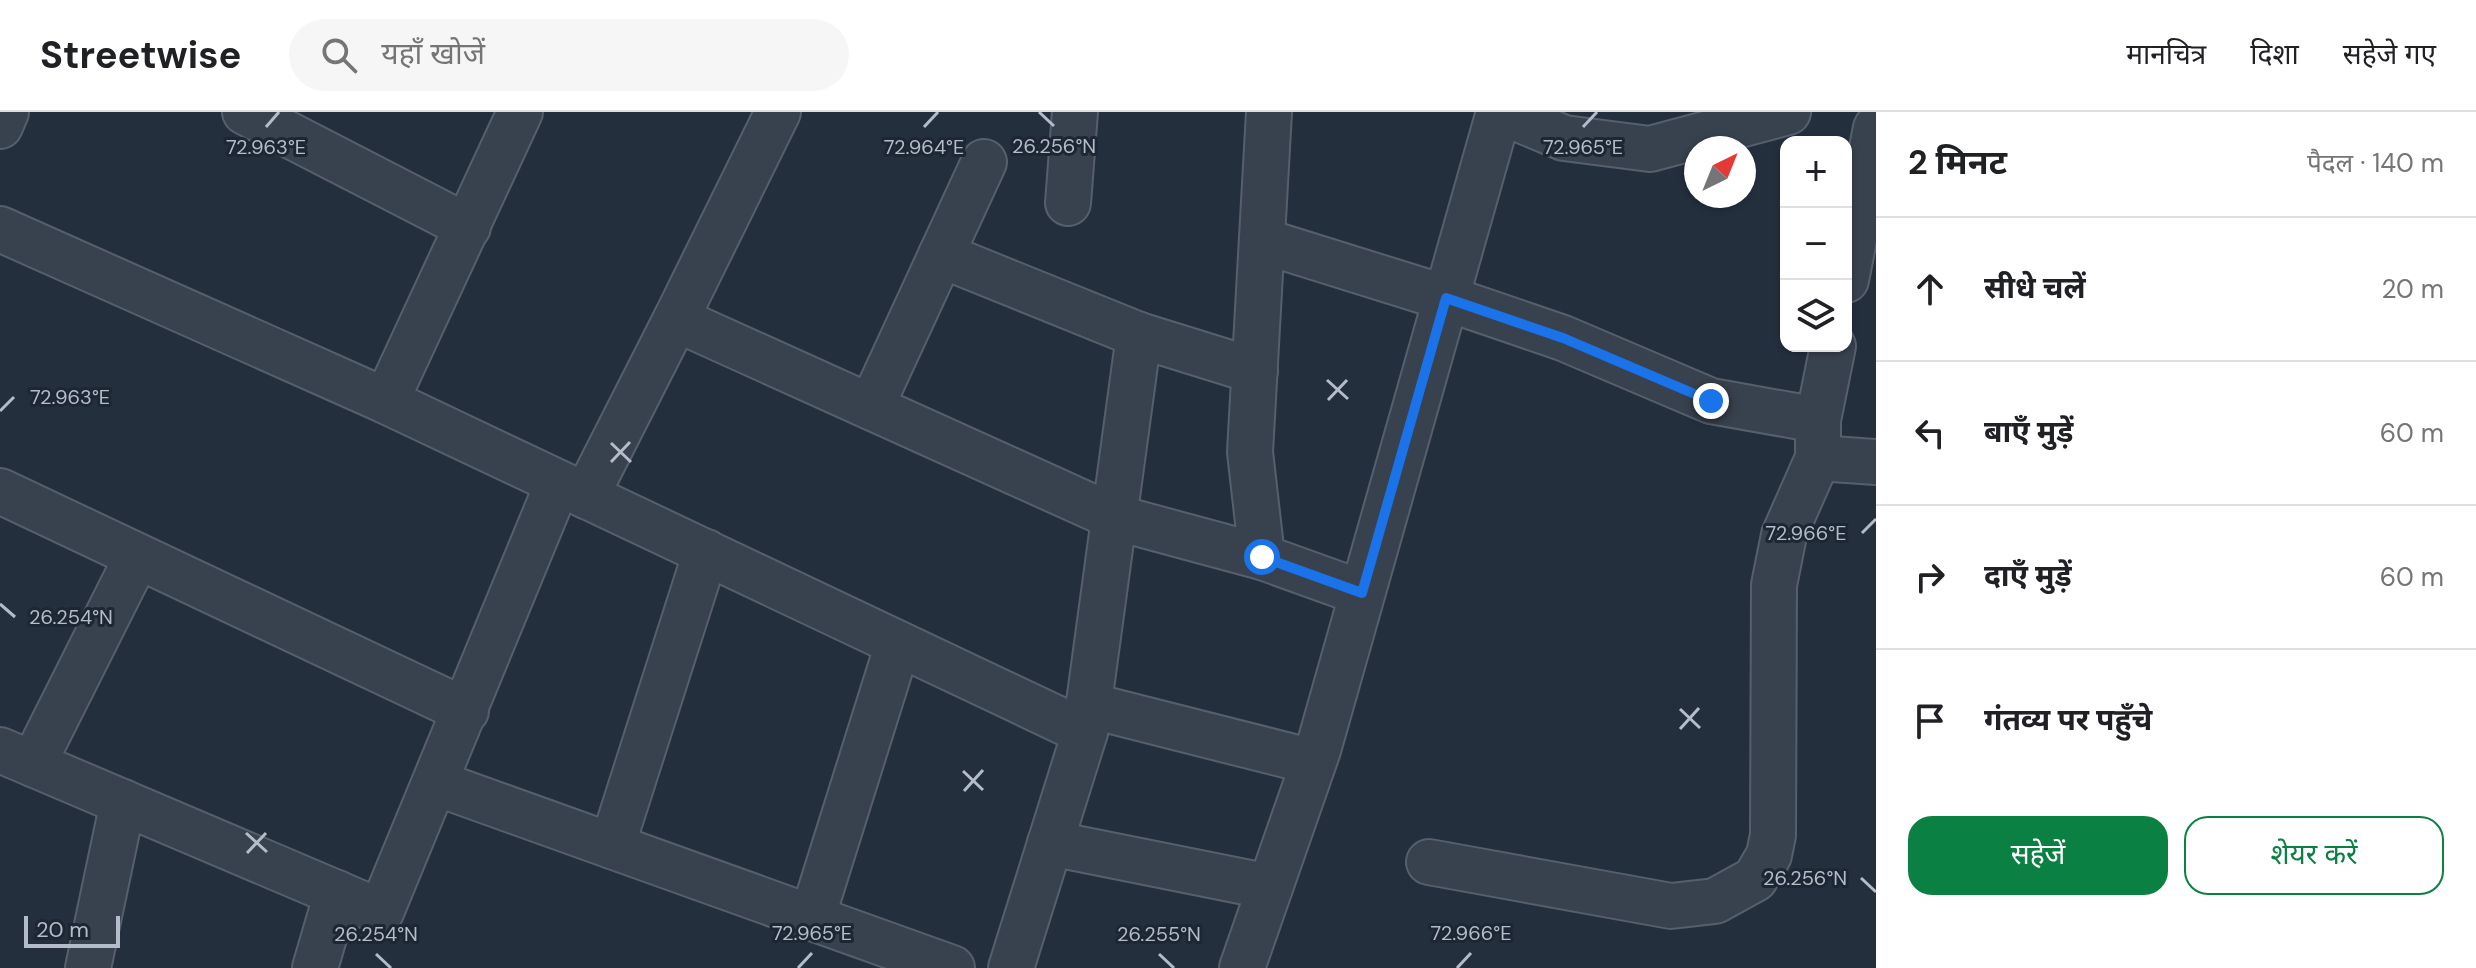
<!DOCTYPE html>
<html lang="hi">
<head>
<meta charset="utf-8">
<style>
  :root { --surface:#fff; --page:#f6f6f6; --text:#202124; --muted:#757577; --line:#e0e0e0; --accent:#0b8043 }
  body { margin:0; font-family:"DM Sans","Noto Sans Devanagari",sans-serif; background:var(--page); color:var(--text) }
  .controls { position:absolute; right:24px; top:24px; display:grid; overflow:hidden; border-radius:16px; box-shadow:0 2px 6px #0004 }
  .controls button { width:72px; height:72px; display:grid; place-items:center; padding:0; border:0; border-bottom:2px solid var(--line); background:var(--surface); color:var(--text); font:40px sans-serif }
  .compass { position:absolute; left:1684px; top:24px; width:72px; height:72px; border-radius:50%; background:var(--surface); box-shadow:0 2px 6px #0004; rotate:43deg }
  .scale { position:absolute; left:24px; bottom:20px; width:96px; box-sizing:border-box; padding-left:8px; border:4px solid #b4bcc9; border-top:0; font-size:22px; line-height:28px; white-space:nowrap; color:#b4bcc9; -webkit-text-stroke:6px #1d2633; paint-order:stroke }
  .stop { position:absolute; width:24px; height:24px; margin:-18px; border:6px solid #1a73e8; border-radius:50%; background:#fff }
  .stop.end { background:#1a73e8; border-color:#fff; box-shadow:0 2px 8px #0008 }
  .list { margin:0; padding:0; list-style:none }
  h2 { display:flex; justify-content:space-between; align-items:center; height:104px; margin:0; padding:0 32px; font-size:34px }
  h2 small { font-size:26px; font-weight:400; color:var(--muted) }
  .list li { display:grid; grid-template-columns:52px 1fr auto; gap:24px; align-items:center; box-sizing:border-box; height:144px; padding:0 32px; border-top:2px solid var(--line) }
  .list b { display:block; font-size:30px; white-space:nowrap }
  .list em { font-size:26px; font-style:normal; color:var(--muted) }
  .actions { display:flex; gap:16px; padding:24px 32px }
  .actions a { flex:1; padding:18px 0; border:2px solid var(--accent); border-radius:24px; text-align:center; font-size:28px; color:var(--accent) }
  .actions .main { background:var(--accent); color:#fff }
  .icon { flex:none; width:44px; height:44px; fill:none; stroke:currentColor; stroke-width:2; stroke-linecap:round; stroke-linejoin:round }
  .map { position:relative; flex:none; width:1876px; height:856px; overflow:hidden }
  header { display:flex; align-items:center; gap:48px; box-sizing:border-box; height:112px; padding:0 40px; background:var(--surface); border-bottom:2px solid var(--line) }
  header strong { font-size:38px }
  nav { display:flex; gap:44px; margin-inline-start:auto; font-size:28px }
  .search { width:560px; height:72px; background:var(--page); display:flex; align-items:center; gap:20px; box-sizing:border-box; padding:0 28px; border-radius:44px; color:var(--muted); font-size:30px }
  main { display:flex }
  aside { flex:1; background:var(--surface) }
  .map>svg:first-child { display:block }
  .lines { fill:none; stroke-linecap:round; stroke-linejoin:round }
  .minor-casing { stroke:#565f6c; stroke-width:48 }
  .minor { stroke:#38414e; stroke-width:44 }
  .route { stroke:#1a73e8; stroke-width:10 }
  .ticks { fill:none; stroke:#b4bcc9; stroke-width:3 }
  .ticks-label { font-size:20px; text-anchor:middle; fill:#b4bcc9; stroke:#1d2633; stroke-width:6; stroke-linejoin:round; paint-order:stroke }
</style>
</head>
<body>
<header>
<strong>Streetwise</strong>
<div class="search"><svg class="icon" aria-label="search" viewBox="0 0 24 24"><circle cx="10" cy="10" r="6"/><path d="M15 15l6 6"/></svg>यहाँ खोजें</div>
<nav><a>मानचित्र</a><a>दिशा</a><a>सहेजे गए</a></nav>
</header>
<main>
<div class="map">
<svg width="1876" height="856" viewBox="0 0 1876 856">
  <rect width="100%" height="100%" fill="#242f3e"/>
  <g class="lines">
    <defs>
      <g id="minor">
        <path d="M245,0L468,115"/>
        <path d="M1269,0L1250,340L1262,445L1362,481"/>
        <path d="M1502,0L1564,26L1650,37L1788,0"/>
        <path d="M0,14L6,0"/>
        <path d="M1068,91L1075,0"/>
        <path d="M0,117L386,289L520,0"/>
        <path d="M1263,129L1446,186L1563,226L1711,289L1818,308"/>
        <path d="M941,143L1139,223"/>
        <path d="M1846,168L1876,16"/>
        <path d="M676,207L778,0"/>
        <path d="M386,289L1085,620L1011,856"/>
        <path d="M871,295L984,50"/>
        <path d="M1818,346L1876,350"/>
        <path d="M0,379L466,599"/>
        <path d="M586,384L676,207L1114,405L1262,445"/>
        <path d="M1088,593L1313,650"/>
        <path d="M1085,620L1139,223L1255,259"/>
        <path d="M0,638L381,800L558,371"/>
        <path d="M33,652L137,445"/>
        <path d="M436,671L952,856"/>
        <path d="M1050,731L1270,775"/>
        <path d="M612,734L706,440"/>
        <path d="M1429,750L1671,794L1715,789L1755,767L1769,743L1773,723L1774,473L1784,423L1818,346V308L1833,234"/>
        <path d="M812,806L898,532"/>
        <path d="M88,856L123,690"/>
        <path d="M315,856L337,781"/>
        <path d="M1242,856L1318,638L1499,0"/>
      </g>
    </defs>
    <use href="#minor" class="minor-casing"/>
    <use href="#minor" class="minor"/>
  </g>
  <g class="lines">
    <path class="route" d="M1262,445L1362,481L1446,186L1563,226L1711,289"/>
  </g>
  <path class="ticks" d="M1039,0L1054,14M266,15L279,0M924,15L938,0M1583,15L1597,0M1327,268L1348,287M1328,288L1347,268M0,299L14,285M611,331L631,350M611,350L630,330M1862,421L1876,407M0,492L15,505M1680,597L1700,616M1680,617L1699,596M963,659L983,678M964,679L983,658M246,721L267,740M247,741L266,721M1861,766L1876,780M376,842L391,856M1159,842L1174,856M798,856L812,841M1457,856L1471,841"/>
  <g class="ticks-label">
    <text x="1054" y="41">26.256°N</text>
    <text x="266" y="42">72.963°E</text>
    <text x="924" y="42">72.964°E</text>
    <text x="1583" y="42">72.965°E</text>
    <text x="70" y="292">72.963°E</text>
    <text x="1806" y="428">72.966°E</text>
    <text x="71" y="512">26.254°N</text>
    <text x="1805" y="773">26.256°N</text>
    <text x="812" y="828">72.965°E</text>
    <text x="1471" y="828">72.966°E</text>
    <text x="376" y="829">26.254°N</text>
    <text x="1159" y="829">26.255°N</text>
  </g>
</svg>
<div class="controls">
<button>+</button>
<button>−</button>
<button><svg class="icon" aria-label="layers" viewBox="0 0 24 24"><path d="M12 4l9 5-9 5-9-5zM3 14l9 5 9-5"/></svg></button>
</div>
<svg class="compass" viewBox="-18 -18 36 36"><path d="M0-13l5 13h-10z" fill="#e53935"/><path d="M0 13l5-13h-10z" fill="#757577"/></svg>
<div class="scale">20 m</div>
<div class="stop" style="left:1262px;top:445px"></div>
<div class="stop end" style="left:1711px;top:289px"></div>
</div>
<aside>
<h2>2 मिनट<small>पैदल · 140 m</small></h2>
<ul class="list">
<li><svg class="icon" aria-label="ahead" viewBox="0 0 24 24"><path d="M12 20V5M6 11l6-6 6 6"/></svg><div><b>सीधे चलें</b></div><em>20 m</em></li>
<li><svg class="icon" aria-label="left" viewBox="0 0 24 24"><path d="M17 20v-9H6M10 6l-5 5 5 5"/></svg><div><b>बाएँ मुड़ें</b></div><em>60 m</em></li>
<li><svg class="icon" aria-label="right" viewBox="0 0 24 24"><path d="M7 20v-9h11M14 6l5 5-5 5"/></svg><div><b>दाएँ मुड़ें</b></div><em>60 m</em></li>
<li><svg class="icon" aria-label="arrive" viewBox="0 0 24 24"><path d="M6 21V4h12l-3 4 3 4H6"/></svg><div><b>गंतव्य पर पहुँचे</b></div></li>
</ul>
<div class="actions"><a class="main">सहेजें</a><a>शेयर करें</a></div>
</aside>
</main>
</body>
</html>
